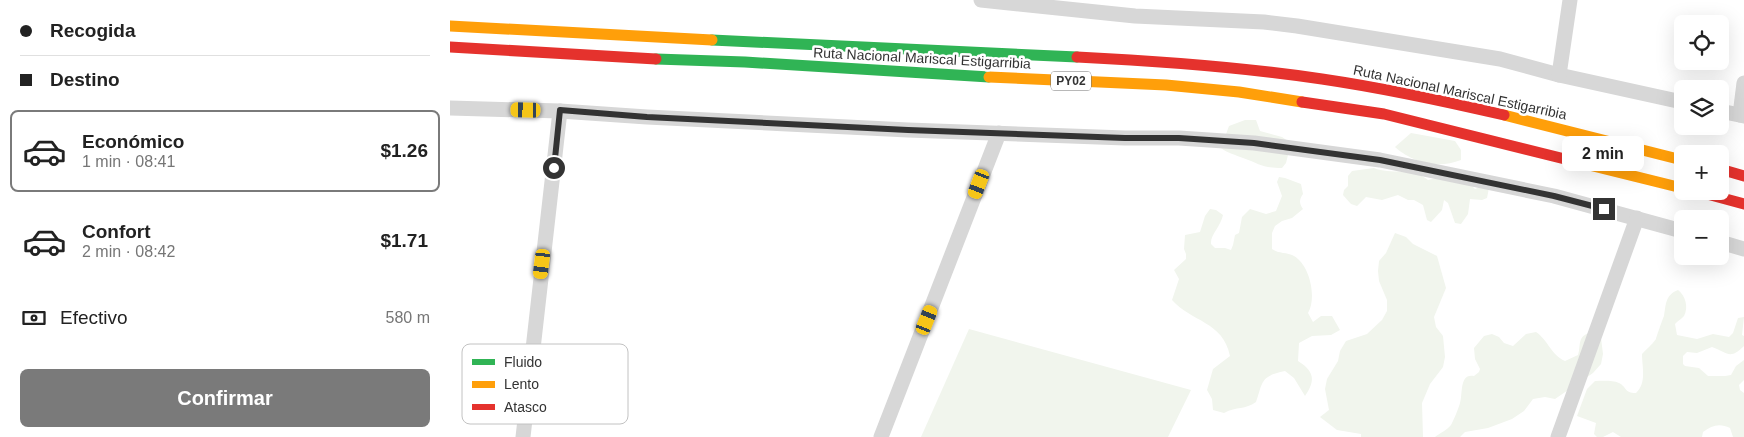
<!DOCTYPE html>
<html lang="es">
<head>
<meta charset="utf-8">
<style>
  :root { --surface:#fff; --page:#f2f2f2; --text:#222; --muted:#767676; --line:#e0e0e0; --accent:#7a7a7a }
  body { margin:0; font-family:Arial,sans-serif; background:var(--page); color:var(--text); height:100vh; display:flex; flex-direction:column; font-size:19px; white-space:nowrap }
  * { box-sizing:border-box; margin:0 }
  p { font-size:16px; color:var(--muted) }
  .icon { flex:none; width:28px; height:28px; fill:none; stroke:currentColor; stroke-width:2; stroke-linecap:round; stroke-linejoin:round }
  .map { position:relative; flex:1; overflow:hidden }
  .panel { display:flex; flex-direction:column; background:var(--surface); width:450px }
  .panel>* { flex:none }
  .banner { display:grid; align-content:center; height:110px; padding:0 20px; background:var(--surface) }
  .tools { position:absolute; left:1224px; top:15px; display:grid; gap:10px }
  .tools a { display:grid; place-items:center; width:55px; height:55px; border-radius:8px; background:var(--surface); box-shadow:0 5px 20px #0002; font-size:25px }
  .end { position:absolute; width:22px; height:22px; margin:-11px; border:6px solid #333; background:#fff; box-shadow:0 0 0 2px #fff }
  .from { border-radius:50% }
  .bubble { position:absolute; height:35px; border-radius:8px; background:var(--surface); box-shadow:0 5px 20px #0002; font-size:16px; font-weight:700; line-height:35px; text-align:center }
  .car { position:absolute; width:15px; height:30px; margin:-15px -8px; border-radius:6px; box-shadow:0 0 4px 1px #0007; background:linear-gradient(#f5c518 24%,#345 0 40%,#f5c518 0 76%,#345 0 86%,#f5c518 0) }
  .banner b { display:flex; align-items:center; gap:18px; height:48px; font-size:19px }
  .banner b+b { border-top:1px solid var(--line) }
  .banner i { width:12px; height:12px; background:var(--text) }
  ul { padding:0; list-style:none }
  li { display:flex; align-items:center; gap:15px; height:82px; margin:0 10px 8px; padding:0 10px; border:2px solid transparent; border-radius:8px }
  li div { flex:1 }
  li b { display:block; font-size:19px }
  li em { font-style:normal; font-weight:700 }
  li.on { border-color:var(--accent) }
  li>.icon { width:45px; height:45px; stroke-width:1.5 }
  .pay { display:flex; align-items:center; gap:12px; height:55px; padding:0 20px; font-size:19px }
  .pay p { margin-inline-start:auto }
  .cta { display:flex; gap:10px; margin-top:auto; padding:10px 20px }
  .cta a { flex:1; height:58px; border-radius:8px; background:var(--accent); color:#fff; font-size:20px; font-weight:700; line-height:58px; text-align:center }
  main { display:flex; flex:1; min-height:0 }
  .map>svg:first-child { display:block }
</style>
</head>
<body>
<main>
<section class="panel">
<div class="banner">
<b><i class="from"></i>Recogida</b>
<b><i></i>Destino</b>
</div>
<ul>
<li class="on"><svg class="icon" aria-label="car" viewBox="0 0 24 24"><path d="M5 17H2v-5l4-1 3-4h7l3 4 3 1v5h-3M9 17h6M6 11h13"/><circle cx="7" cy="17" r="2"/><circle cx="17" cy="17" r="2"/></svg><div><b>Económico</b><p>1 min · 08:41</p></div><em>$1.26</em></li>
<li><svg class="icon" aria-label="car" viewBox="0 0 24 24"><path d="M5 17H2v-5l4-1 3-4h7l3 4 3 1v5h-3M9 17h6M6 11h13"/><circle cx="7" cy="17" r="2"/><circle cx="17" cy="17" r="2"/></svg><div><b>Confort</b><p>2 min · 08:42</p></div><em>$1.71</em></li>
</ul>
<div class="pay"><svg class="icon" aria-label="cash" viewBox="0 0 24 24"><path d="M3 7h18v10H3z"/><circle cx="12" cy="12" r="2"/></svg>Efectivo<p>580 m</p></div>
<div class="cta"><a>Confirmar</a></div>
</section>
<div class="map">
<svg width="1294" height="437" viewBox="0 0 1294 437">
  <rect width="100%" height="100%" fill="#fff"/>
  <g fill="#f1f5ed">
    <path d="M795 120H806L810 131 832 137 841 143 836 163 832 168C812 168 810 164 793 158 786 155 777 153 771 148L779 126Z"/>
    <path d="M961 133 1005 141 1011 150V160C988 169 963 163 945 147Z"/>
    <path d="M924 168C941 175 962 167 978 180L987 178 1021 185 1025 189 1030 187 1039 188 1037 198 1032 200 1020 199 1018 214 1011 224 1005 223 998 203 994 200 992 210 981 222 977 220 973 205 964 200H958L948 195 932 200 916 197 907 206 901 204 893 195 894 190 898 186V176L902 171Z"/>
    <path d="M829 177 835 178 851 184 853 194C849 200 849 203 853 209L842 218 832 221 825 226 822 233V249C829 254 837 252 844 256 860 265 867 298 858 313L863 322 871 316H882L890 330 881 335 862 336 849 343 848 361C864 371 866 380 855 396L844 378 835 371C810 376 813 382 806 402 795 410 787 406 774 413L763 410 762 399 757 390 763 369 780 356C773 321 741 322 722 300L729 279 724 270 736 259V254L734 249 735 235 750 232 755 216 760 209 766 210 773 215C771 226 760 235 761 244L765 248H775L781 250 783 245 785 235 789 233 792 217 800 209 816 214 826 211 832 196 827 182Z"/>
    <path d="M945 233 956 237 963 244 987 256 996 288 984 317 986 327 993 336 995 357 993 367 980 384 972 403 973 437H911V434L887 430 870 417 879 410 875 389 877 379 888 361 890 351 896 341 917 334 932 320 937 311V300L929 281 928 271 929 261 936 253Z"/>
    <path d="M1228 290C1235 295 1239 307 1234 316 1232 319 1227 321 1225 324L1227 335 1247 339 1263 334 1279 337 1283 333 1288 318 1294 317 1292 335 1294 336V346C1280 360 1278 353 1262 347L1247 353 1237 352 1233 356V364L1235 366 1249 368 1258 376H1275L1281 375 1286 366 1294 360V380L1289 385 1290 390 1294 393V437H1283L1280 428C1270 423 1262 425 1253 432L1252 437H1171L1163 432 1153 437H1147L1144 434 1146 423 1127 416 1137 389 1145 381C1153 381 1162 380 1169 383 1177 387 1174 393 1186 393 1197 383 1192 367 1192 354 1196 349 1202 345 1206 339 1206 338 1213 318 1214 316 1216 305 1215 295 1228 290Z"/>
    <path d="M519 329 741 390 718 437H471Z"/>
    <path d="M1086 332C1098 340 1101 355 1115 361L1128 355C1131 346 1127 337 1139 333L1151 338 1153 354 1151 364 1143 373 1105 399 1095 397 1083 399 1074 411 1062 419 1038 428 1015 432 1010 437H985C990 433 997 430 1001 425 1003 422 1009 407 1010 403 1013 394 1009 373 1024 376L1029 372 1030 369 1025 359 1024 348 1034 336 1042 334 1049 337 1054 343 1063 346 1076 334Z"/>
  </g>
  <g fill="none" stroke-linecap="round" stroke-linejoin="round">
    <g stroke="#d7d7d7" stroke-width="15">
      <path d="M531 0 685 16 814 22 847 26 1050 59 1109 75 1232 102"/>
      <path d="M1109 75 1120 0"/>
      <path d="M0 108 110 111 197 117 458 130 675 138H729L804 143 930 160 1104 196 1232 231"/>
      <path d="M1270 111 1294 116"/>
      <path d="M1290 115 1294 83"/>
      <path d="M1270 242 1294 249"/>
      <path d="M73 437 110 111"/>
      <path d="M431 437 549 133"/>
      <path d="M1108 437 1187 218"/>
    </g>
    <g stroke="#30b455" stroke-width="11">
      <path d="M262 40 627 57"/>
      <path d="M206 59 295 62 539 77"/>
    </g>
    <g stroke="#ff9f0a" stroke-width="11">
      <path d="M0 26 262 40"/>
      <path d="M539 77 716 85 789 92 852 102"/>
      <path d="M1054 115 1232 160"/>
      <path d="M1131 163 1232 188"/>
    </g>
    <g stroke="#e5322d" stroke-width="11">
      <path d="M0 47 206 59"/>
      <path d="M627 57C709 61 791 67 872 79 933 88 994 101 1054 115"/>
      <path d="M852 102 934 114 1131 163"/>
      <path d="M1270 169 1294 176"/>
      <path d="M1246 191 1294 204"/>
    </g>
  </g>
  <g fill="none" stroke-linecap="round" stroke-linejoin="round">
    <path stroke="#333" stroke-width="6" d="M104 168 110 110 197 117 458 130 675 138H729L804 143 930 160 1104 196 1154 209"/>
  </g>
  <g text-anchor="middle" stroke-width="5" stroke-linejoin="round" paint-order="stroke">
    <rect fill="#fff" stroke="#707070" stroke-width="1" x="601" y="71.5" width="40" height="19" rx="4"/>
    <g font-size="12" font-weight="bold" fill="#333">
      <text x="621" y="85">PY02</text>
    </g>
    <g font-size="14" fill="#333" stroke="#fff">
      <text transform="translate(472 58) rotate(3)" y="5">Ruta Nacional Mariscal Estigarribia</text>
      <text transform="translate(1010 92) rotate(12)" y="5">Ruta Nacional Mariscal Estigarribia</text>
    </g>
  </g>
  <rect x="12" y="344" width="166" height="80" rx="8" fill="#fff" stroke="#c2c2c2" stroke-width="1"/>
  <rect x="22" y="359" width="23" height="6" fill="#30b455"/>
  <rect x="22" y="381" width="23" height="7" fill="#ff9f0a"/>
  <rect x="22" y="404" width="23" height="6" fill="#e5322d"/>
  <g font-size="14" fill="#333">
    <text x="54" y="367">Fluido</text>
    <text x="54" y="389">Lento</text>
    <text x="54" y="412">Atasco</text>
  </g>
</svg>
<div class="tools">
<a><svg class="icon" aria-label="locate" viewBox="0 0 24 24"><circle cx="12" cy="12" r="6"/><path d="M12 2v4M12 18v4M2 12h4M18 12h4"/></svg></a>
<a><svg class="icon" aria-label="layers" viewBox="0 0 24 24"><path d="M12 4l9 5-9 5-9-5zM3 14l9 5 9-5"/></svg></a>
<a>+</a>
<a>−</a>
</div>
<i class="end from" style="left:104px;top:168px"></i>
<i class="end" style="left:1154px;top:209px"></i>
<div class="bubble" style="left:1112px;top:136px;width:82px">2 min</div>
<i class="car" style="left:76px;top:110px;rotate:271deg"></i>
<i class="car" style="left:529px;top:184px;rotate:201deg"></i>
<i class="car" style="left:92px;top:264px;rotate:187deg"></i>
<i class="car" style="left:477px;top:320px;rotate:22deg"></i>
</div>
</main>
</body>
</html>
